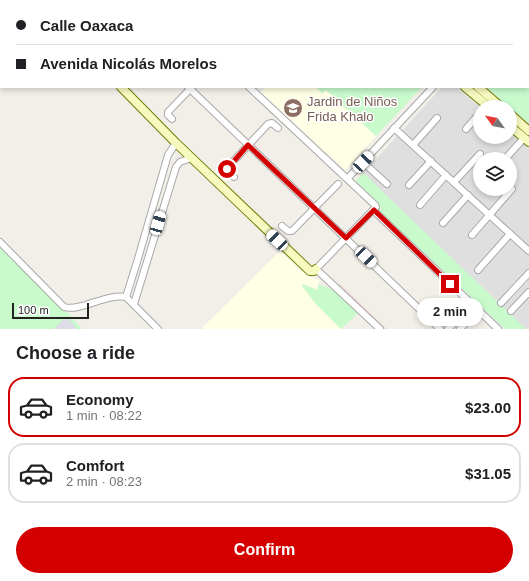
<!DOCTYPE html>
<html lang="en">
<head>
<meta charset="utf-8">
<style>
  :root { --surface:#fff; --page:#f2f2f2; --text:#202124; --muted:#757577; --line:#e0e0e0; --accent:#d40000 }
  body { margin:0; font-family:Helvetica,sans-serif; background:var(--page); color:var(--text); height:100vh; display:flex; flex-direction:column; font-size:15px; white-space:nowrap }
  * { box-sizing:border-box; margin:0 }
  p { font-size:13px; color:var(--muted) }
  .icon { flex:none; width:22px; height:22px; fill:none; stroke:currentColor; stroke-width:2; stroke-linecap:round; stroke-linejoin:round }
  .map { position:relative; height:329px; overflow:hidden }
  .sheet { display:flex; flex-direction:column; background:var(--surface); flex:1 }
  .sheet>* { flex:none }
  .guide { position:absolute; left:0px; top:0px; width:529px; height:88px; box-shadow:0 2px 6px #0003; display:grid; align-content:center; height:88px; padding:0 16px; background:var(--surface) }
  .needle { width:26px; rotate:303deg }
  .fabs { position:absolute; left:473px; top:100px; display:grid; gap:8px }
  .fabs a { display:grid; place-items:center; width:44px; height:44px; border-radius:50%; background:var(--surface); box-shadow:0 2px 6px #0003; font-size:20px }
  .scale { position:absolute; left:12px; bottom:10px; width:77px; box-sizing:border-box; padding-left:4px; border:2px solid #222; border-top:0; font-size:11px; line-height:14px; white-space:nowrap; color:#222; -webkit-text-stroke:3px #fff; paint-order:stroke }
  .end { position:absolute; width:18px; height:18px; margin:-9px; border:5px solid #d40000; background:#fff; box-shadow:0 0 0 2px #fff }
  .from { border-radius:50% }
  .bubble { position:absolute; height:28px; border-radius:14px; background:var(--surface); box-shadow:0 2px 6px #0003; font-size:13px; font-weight:600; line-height:28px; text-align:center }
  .car { position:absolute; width:12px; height:24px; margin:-12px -6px; border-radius:5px; box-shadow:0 0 3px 1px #0007; background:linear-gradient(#fff 24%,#345 0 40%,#fff 0 76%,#345 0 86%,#fff 0) }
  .guide b { display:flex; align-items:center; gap:14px; height:38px; font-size:15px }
  .guide b+b { border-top:1px solid var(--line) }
  .guide i { width:10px; height:10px; background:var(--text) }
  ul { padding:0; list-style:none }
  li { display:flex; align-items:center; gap:12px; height:60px; margin:0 8px 6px; padding:0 8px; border:2px solid var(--line); border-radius:16px }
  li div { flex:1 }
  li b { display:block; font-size:15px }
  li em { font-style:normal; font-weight:600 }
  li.selected { border-color:var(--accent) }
  li>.icon { width:36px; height:36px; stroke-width:1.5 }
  h2 { padding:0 16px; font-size:18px; line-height:48px }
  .cta { display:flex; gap:8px; margin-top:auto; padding:8px 16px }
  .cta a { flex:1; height:46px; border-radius:24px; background:var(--accent); color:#fff; font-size:16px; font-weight:600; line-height:46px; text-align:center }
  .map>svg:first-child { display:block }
</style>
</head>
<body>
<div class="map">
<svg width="529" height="329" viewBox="0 0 529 329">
  <rect width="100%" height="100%" fill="#f2efe9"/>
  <path fill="#e0dfdf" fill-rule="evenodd" d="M442 87H457L481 107 480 137H510V132L529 148V329H505L380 212 379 204 356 181ZM480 159H510V189H480Z"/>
  <path fill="#f2dad9" d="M340 284 387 329H375L334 290Z"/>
  <g fill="#ffffe5">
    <path d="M266 87H316L322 93 326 89 376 136 345 170 261 92Z"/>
    <path d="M280 251 307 276 319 280 317 290 303 284 302 286 316 304 341 329H204L202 328Z"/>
  </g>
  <g fill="#c8facc">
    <path d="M528 69 529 70V124L486 87H528Z"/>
    <path d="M316 87H422L376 136 326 90 322 93Z"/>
    <path d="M363 173 526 329H505L380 212 379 204 356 181Z"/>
    <path d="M0 246 64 311 68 313 82 329H0Z"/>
    <path d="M303 284 317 290 318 285C335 286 347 302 358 313L341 329 316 304 302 286Z"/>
  </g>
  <path fill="#dddde8" d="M67 316 77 329H53Z"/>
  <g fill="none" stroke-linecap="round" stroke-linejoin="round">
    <g stroke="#a9a9a9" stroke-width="8">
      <g id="street">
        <path d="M97 0 98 1"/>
        <path d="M156 0 157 1"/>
        <path d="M259 0 260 1"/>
        <path d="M478 0 479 1"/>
        <path d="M57 1V0"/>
        <path d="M341 1 342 0"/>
        <path d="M393 1 394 0"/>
        <path d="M528 42 529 43"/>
        <path d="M188 87 440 329"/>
        <path d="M249 87 375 205 376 207 373 210 316 269 380 329"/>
        <path d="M172 119 168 115V112L192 87"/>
        <path d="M394 128 529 251"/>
        <path d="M466 129 480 113"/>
        <path d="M413 145 437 118"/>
        <path d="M505 159 524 138"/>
        <path d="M363 162 387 184"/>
        <path d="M234 177 228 171V167L268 124 272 123 278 128"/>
        <path d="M348 178 433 87"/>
        <path d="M454 182 480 154"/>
        <path d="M409 185 431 161"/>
        <path d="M420 205 446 175"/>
        <path d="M373 210 498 329"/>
        <path d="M443 223 468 195"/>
        <path d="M282 226 288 231H292L338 184"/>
        <path d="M472 235 512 189"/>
        <path d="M0 242 64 307C80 312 107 293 126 297L158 329"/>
        <path d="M478 270 510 234"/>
        <path d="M126 297 137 262 168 155 176 143"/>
        <path d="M501 303 529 273"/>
        <path d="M134 304 176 167 180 162 191 158"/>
        <path d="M511 311 529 292"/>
        <path d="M448 329 472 305"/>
        <path d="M460 329 478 310"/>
      </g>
    </g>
    <g stroke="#707d05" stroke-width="10">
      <g id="secondary">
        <path d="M32 0 33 1"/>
        <path d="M365 0 366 1"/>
        <path d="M378 0 379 1"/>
        <path d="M121 87 176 143 310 271H314L316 269"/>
        <path d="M465 87 489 107"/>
        <path d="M478 87 501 107"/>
        <path d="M510 114 529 131"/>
        <path d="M510 126 529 142"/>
      </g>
    </g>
    <use href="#street" stroke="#fff" stroke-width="6"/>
    <use href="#secondary" stroke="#f7fabf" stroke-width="8"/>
  </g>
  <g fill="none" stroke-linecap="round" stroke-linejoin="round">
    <path stroke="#d40000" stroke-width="5" d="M227 169 248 145 346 238 374 210 450 284"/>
  </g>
  <defs>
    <g id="school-disc" transform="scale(1)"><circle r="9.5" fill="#8d6e63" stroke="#fff"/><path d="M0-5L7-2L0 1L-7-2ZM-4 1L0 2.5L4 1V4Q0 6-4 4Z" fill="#fff"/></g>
  </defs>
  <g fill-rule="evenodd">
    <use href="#school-disc" x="293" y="108"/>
  </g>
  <g text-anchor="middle" stroke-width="3" stroke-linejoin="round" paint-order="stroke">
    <g font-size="13" fill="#785e54" stroke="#fff" text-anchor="start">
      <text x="307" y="106">Jardin de Niños<tspan x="307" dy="15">Frida Khalo</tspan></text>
    </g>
  </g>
</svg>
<div class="fabs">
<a><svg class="needle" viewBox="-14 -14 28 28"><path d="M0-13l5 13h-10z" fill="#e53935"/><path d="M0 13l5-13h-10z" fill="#757577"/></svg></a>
<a><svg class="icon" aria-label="layers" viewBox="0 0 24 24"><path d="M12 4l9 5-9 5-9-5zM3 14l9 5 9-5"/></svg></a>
</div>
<div class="scale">100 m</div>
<i class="end from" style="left:227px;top:169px"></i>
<i class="end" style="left:450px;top:284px"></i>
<div class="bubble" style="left:417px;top:298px;width:66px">2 min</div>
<i class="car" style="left:363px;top:162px;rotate:43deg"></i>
<i class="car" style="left:158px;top:223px;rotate:16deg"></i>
<i class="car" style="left:277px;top:240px;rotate:314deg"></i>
<i class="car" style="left:366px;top:257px;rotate:134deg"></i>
<div class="guide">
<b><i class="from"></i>Calle Oaxaca</b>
<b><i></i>Avenida Nicolás Morelos</b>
</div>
</div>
<section class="sheet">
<h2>Choose a ride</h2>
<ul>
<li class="selected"><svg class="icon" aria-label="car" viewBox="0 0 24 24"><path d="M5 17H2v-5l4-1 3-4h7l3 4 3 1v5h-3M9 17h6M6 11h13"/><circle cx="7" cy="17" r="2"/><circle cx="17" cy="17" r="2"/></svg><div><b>Economy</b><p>1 min · 08:22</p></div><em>$23.00</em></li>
<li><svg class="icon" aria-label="car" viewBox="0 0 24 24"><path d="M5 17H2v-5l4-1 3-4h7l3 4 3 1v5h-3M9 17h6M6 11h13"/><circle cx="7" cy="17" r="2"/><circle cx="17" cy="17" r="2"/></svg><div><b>Comfort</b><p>2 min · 08:23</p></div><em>$31.05</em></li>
</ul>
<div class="cta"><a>Confirm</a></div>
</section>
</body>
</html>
